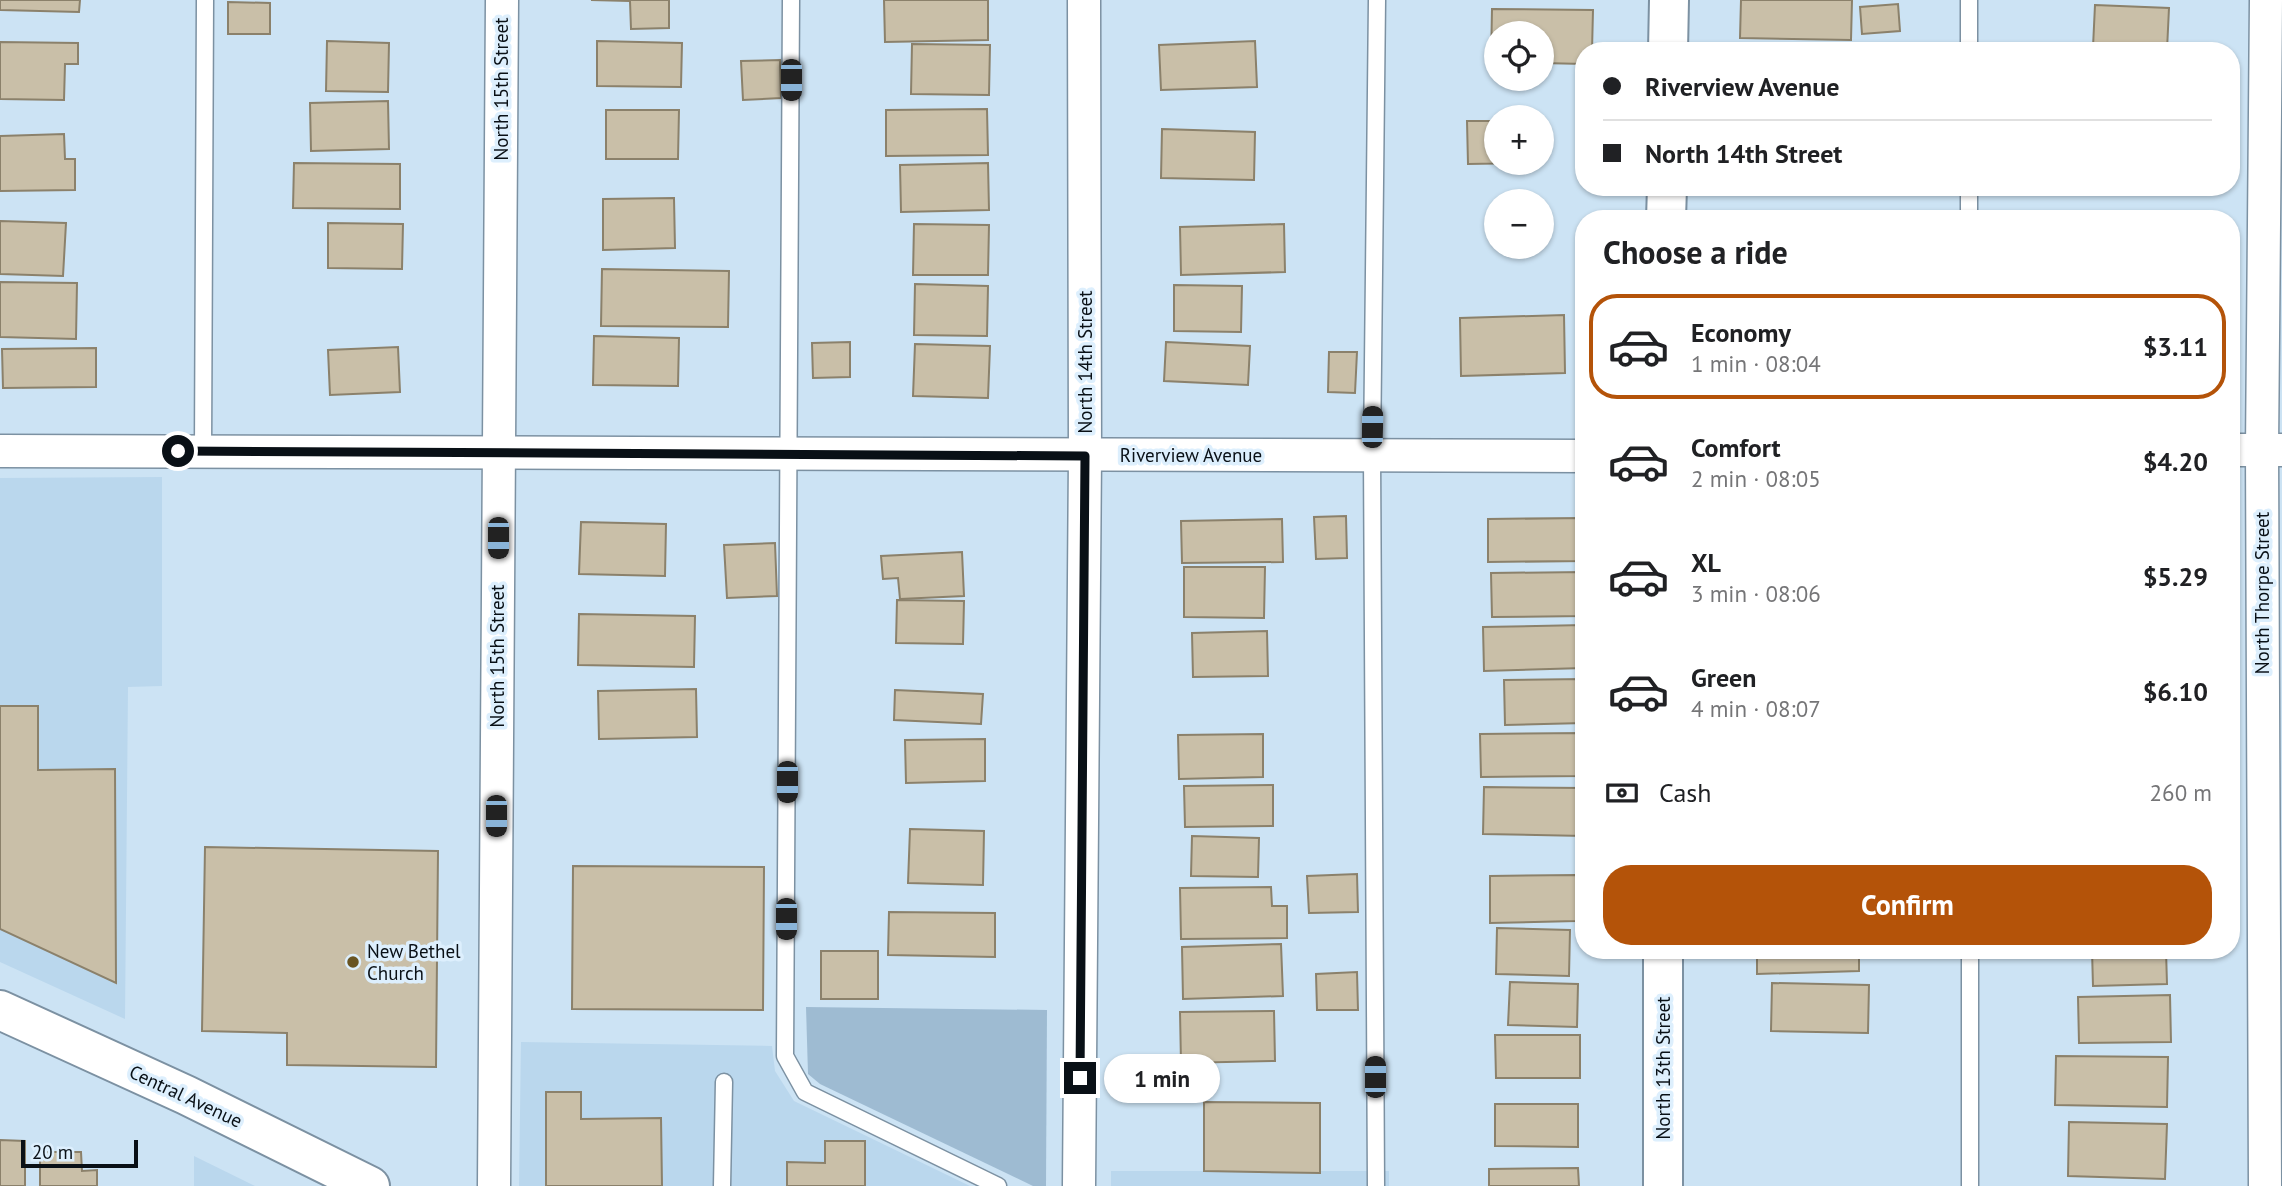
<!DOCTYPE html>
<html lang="en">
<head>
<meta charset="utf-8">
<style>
  :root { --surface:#fff; --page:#f2f2f2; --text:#202124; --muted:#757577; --line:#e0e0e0; --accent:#b45309 }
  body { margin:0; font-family:"PT Sans",sans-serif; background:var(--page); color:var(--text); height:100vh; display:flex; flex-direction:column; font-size:26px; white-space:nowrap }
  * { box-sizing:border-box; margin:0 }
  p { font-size:23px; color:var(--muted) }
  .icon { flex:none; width:38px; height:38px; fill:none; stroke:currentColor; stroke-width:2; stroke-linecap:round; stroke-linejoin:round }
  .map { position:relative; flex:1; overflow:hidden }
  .panel { position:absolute; left:1575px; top:210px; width:665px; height:749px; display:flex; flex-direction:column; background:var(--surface); border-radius:28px; box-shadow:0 2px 5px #0004 }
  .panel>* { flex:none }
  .top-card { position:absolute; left:1575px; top:42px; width:665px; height:154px; border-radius:28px; box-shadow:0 2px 5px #0004; display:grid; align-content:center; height:154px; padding:0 28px; background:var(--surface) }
  .tools { position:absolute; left:1484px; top:21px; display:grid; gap:14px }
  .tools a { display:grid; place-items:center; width:70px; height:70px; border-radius:50%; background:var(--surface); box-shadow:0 2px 5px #0004; font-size:35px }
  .scale { position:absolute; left:21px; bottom:18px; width:117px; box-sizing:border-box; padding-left:7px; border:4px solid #091016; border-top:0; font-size:19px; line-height:24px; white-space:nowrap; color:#091016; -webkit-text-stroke:5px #ddeffd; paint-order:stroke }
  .end { position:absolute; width:32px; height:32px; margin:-16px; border:9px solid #091016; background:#fff; box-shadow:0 0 0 4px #fff }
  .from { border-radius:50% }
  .bubble { position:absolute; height:49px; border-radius:24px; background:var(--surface); box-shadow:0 2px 5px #0004; font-size:23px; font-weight:700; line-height:49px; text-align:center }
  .car { position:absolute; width:21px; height:42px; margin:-21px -10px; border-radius:9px; box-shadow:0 0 5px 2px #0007; background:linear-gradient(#222 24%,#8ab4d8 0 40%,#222 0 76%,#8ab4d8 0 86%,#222 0) }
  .top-card b { display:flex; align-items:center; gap:24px; height:66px; font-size:26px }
  .top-card b+b { border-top:2px solid var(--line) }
  .top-card i { width:18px; height:18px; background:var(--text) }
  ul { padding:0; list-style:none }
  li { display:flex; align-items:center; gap:21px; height:105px; margin:0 14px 10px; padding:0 14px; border:4px solid transparent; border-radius:28px }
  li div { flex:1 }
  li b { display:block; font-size:26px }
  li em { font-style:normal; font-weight:700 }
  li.on { border-color:var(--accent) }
  li>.icon { width:63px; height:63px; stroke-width:1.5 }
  h2 { padding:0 28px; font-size:32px; line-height:84px }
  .pay { display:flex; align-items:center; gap:18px; height:77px; padding:0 28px; font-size:26px }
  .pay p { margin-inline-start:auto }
  .primary-button { display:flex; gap:14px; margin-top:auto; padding:14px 28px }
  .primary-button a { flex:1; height:80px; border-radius:28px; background:var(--accent); color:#fff; font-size:28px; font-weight:700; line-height:80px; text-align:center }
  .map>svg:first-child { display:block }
</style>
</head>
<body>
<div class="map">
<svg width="2282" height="1186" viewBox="0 0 2282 1186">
  <rect width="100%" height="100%" fill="#cce3f4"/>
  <g fill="#bad7ed">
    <path d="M162 477V686L128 687 125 1019 0 962V478Z"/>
    <path d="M521 1042 772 1046 775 1071 794 1101 970 1186H519Z"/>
    <path d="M194 1156 255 1186H194Z"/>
    <rect x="1111" y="1171" width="278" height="15"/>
  </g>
  <path fill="#9ebbd2" d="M806 1007 1047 1010 1046 1186H1033L820 1084 808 1074Z"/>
  <g fill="#c9bfa8" stroke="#8b816b" stroke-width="2">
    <path d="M0 0H80L79 12 0 10Z"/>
    <path d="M591 0H669V28L631 29 630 1Z"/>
    <path d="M884 0H988V40L885 42Z"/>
    <path d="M1741 0H1852L1851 40 1740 38Z"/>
    <path d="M228 2 270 3V34H228Z"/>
    <path d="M1898 4 1900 31 1862 34 1860 7Z"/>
    <path d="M2095 5 2169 8 2167 50 2093 47Z"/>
    <path d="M1492 9 1593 10 1592 51H1584V64L1542 63V33H1496V62H1491Z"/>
    <path d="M327 41 389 43 388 92 326 91Z"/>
    <path d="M597 41 682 43 681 87 597 86Z"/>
    <path d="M1255 41 1257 87 1161 90 1159 45Z"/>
    <path d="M0 42 78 43V64H65L64 100 0 99Z"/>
    <path d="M912 44 990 45 989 95 911 94Z"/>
    <path d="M780 60 781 98 743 100 741 61Z"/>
    <path d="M388 101 389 149 311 151 310 103Z"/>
    <path d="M987 109 988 155 886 156V110Z"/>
    <path d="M606 110H679L678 159H606Z"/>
    <path d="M1467 121H1496V163H1529L1468 164Z"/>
    <path d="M1162 129 1255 132 1254 180 1161 178Z"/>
    <path d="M64 134 65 159H75V190L0 191V136Z"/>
    <path d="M294 163 400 164V209L293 208Z"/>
    <path d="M988 163 989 210 901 212 900 165Z"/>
    <path d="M674 198 675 248 603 250V199Z"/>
    <path d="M0 221 66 223 63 276 0 274Z"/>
    <path d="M328 223 403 224 402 269 328 268Z"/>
    <path d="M914 224 989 225 988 275H913Z"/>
    <path d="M1284 224 1285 272 1181 275 1180 227Z"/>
    <path d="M602 269 729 271 728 327 601 326Z"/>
    <path d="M0 282 77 283 76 339 0 337Z"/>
    <path d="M915 284 988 286 987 336 914 335Z"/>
    <path d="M1174 285 1242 286 1241 332 1174 331Z"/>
    <path d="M1564 315 1565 373 1461 376 1460 318Z"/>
    <path d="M594 336 679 338 678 386 593 385Z"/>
    <path d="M850 342V377L813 378 812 343Z"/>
    <path d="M1166 342 1250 346 1248 385 1164 381Z"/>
    <path d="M915 344 990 346 988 398 913 396Z"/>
    <path d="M398 347 400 392 330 395 328 350Z"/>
    <path d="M96 348V387L3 388 2 349Z"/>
    <path d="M1329 352H1357L1355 393 1328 392Z"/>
    <path d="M1346 516 1347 558 1316 559 1314 517Z"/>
    <path d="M1584 518V561L1488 562V519Z"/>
    <path d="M1282 519 1283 562 1182 563 1181 521Z"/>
    <path d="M581 522 666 524 665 576 579 574Z"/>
    <path d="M775 543 777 596 727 598 724 545Z"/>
    <path d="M962 552 964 596 900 599 898 578 883 579 881 556Z"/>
    <path d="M1184 567H1265L1264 618 1184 617Z"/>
    <path d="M1584 572V616L1492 617 1491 573Z"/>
    <path d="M897 600 964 601 963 644 896 643Z"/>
    <path d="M579 614 695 616 694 667 578 665Z"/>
    <path d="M1584 625V668L1484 671 1483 627Z"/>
    <path d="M1267 631 1268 676 1193 677 1192 633Z"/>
    <path d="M1584 679V723L1505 725 1504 680Z"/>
    <path d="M696 689 697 737 599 739 598 691Z"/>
    <path d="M895 690 983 694 981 724 894 720Z"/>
    <path d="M0 706H38V770L115 769 116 983 0 929Z"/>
    <path d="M1584 733V776L1481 777 1480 734Z"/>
    <path d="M1263 734V777L1179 779 1178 735Z"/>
    <path d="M985 739V781L906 783 905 740Z"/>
    <path d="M1273 785V826L1185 827 1184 786Z"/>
    <path d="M1484 787 1584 788V836L1483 834Z"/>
    <path d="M910 829 984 831 983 885 908 883Z"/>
    <path d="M1192 836 1259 838 1258 877 1191 876Z"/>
    <path d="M205 847 438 851 436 1067 287 1065V1033L202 1031Z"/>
    <path d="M573 866 764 867 763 1010 572 1009Z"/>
    <path d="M1357 874 1358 912 1309 913 1307 876Z"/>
    <path d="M1576 875V921L1490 923V876Z"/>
    <path d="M1271 887 1272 906H1287V938L1181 939 1180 888Z"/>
    <path d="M889 912 995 913V957L888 955Z"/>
    <path d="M1497 928 1570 930 1569 976 1496 974Z"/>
    <path d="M1281 944 1283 996 1183 999 1182 947Z"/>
    <path d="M1757 950H1859V971L1757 974Z"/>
    <path d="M2092 950H2166L2167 984 2093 986Z"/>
    <rect x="821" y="951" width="57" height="48"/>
    <path d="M1357 972 1358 1010H1317L1316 974Z"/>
    <path d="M1510 982 1578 984 1577 1027 1508 1025Z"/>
    <path d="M1772 983 1869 985 1868 1033 1771 1031Z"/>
    <path d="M2170 995 2171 1042 2079 1043 2078 997Z"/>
    <path d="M1274 1011 1275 1061 1181 1063 1180 1012Z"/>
    <path d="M1495 1035H1580V1078H1496Z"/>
    <path d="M2056 1056 2168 1057 2167 1107 2055 1105Z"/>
    <path d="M546 1092H581V1119L661 1118 662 1186H546Z"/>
    <path d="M1204 1102 1320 1103V1173L1204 1171Z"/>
    <path d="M1495 1104H1578V1147L1495 1146Z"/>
    <path d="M2069 1122 2167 1124 2165 1179 2068 1176Z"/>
    <path d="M0 1140 25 1141V1186H0Z"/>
    <path d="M825 1141H865V1186H787V1162L825 1163Z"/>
    <path d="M40 1152H81L82 1171 97 1170V1186H40Z"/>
    <path d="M1578 1168 1579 1186H1489V1169Z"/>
  </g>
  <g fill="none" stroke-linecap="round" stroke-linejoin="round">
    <g stroke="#7c91a2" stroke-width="19">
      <g id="service">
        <path d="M791 0 785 1056 805 1092 998 1186"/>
        <path d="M1969 0V51"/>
        <path d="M1969 187V219"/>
        <path d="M203 451 205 0"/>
        <path d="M722 1186 724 1082"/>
        <path d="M1376 1186 1372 454 1377 0"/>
        <path d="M1970 1186V950"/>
      </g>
    </g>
    <g stroke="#7c91a2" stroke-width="35">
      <g id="minor">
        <path d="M2231 450H2281"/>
        <path d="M0 451 1584 456"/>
        <path d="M494 1186 502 0"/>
        <path d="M1079 1186 1085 456 1084 0"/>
        <path d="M2265 1186 2262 450 2266 0"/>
      </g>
    </g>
    <g stroke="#7c91a2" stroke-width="42">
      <g id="tertiary">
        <path d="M1668 51 1669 0"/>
        <path d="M1666 219 1667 187"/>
        <path d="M1663 1186V950"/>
      </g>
    </g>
    <g stroke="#7c91a2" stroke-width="42">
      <path id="secondary" d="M0 1010 186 1095 370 1186"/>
    </g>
    <use href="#service" stroke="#fff" stroke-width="16"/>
    <use href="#minor" stroke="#fff" stroke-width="32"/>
    <use href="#tertiary" stroke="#fff" stroke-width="38"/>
    <use href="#secondary" stroke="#fff" stroke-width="38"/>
  </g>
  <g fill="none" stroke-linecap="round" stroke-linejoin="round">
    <path stroke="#091016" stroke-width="9" d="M178 451 1085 456 1080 1078"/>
  </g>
  <circle fill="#685422" stroke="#ddeffd" stroke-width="2.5" cx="353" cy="962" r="7"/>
  <g text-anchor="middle" stroke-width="7" stroke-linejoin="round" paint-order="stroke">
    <g font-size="19" fill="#091016" stroke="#ddeffd">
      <text transform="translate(501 89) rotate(-90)" y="7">North 15th Street</text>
      <text transform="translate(1085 362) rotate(-90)" y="7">North 14th Street</text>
      <text x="1191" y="462">Riverview Avenue</text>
      <text transform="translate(2262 593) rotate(-90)" y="7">North Thorpe Street</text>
      <text transform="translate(497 656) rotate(-90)" y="7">North 15th Street</text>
      <text transform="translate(1663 1068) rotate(-90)" y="7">North 13th Street</text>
      <text transform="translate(186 1096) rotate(25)" y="7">Central Avenue</text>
    </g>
    <g font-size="19" fill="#091016" stroke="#ddeffd" text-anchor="start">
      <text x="367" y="958">New Bethel<tspan x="367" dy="22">Church</tspan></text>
    </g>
  </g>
</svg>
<div class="tools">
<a><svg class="icon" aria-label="locate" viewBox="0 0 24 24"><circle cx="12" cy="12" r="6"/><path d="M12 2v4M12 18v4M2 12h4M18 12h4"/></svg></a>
<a>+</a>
<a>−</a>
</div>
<div class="scale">20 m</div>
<i class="end from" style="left:178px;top:451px"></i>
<i class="end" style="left:1080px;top:1078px"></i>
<div class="bubble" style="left:1104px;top:1054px;width:116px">1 min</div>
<i class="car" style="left:791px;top:80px;rotate:180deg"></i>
<i class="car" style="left:1372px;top:427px;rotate:1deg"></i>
<i class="car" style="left:498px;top:538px;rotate:180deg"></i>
<i class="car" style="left:787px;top:782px;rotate:180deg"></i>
<i class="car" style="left:496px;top:816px;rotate:180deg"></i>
<i class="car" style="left:786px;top:919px;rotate:180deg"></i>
<i class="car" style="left:1375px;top:1077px;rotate:0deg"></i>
<div class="top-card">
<b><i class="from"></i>Riverview Avenue</b>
<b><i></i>North 14th Street</b>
</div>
<section class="panel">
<h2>Choose a ride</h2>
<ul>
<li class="on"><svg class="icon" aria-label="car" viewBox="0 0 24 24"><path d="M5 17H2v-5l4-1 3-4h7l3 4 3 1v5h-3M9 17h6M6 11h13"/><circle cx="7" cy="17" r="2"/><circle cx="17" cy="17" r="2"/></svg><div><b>Economy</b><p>1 min · 08:04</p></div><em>$3.11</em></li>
<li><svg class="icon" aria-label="car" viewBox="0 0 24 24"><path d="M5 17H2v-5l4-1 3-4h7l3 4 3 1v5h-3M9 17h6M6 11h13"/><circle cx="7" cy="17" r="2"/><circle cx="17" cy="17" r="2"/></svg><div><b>Comfort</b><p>2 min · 08:05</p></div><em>$4.20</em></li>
<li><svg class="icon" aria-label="car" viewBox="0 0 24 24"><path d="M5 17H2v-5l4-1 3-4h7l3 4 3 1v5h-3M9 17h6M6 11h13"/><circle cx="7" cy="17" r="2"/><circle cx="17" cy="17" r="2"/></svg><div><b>XL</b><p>3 min · 08:06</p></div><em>$5.29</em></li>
<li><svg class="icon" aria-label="car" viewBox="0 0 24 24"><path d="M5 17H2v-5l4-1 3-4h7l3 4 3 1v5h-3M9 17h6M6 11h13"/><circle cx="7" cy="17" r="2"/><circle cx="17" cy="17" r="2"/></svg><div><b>Green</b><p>4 min · 08:07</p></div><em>$6.10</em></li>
</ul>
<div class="pay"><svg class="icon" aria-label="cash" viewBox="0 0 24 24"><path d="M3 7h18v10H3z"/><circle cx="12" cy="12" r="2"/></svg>Cash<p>260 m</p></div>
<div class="primary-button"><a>Confirm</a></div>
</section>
</div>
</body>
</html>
